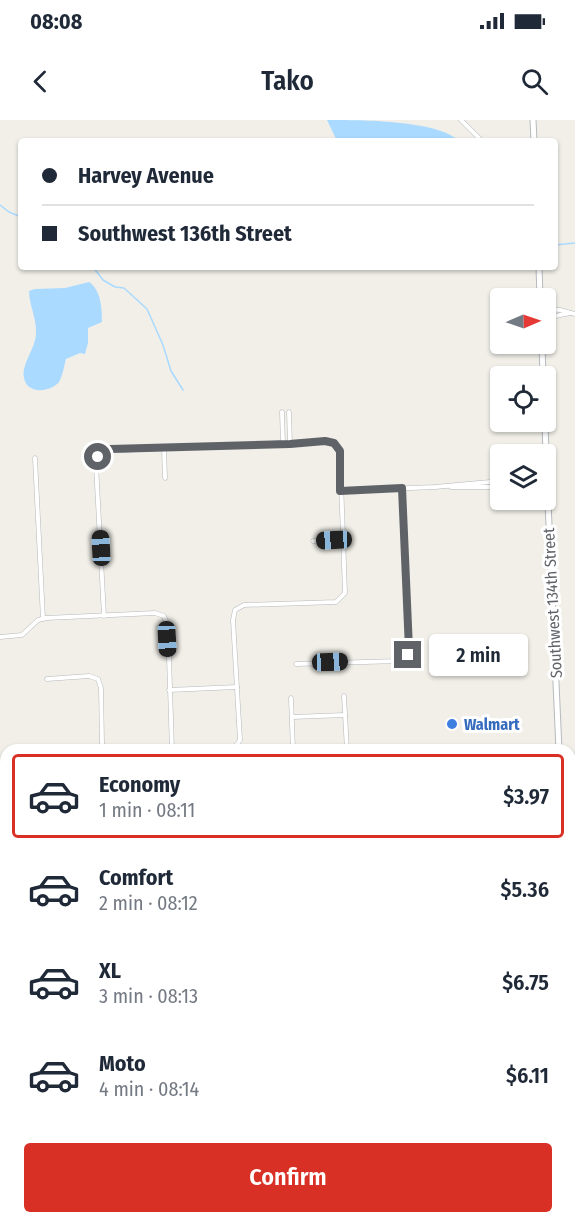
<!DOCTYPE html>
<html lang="en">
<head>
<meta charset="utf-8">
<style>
  :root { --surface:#fff; --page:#f6f6f7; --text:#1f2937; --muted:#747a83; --line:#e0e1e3; --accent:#d93025 }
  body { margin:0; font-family:"Fira Sans Condensed",sans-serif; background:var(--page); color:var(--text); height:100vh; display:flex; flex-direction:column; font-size:22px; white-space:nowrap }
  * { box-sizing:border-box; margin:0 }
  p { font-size:20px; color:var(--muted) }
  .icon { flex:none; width:33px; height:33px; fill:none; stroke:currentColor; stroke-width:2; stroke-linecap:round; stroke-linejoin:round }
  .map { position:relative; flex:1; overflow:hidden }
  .details { position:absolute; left:0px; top:624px; width:576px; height:480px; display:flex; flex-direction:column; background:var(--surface); border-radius:18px 18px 0 0; box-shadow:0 2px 4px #0004 }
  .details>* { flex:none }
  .guide { position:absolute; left:18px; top:18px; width:540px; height:132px; border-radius:6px; box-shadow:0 2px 4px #0004; display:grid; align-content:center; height:132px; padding:0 24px; background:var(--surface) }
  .needle { width:39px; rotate:88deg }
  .tools { position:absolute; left:490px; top:168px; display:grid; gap:12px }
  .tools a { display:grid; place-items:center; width:66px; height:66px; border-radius:6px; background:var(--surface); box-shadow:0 2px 4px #0004; font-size:30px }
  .end { position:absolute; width:27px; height:27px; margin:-14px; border:8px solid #5f6368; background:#fff; box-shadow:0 0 0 3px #fff }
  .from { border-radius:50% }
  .bubble { position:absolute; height:42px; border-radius:6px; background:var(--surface); box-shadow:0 2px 4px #0004; font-size:20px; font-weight:600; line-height:42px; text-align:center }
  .car { position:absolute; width:18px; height:36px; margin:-18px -9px; border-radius:8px; box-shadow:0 0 4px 2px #0007; background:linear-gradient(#222 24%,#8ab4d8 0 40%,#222 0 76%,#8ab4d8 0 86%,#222 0) }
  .guide b { display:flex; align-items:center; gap:21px; height:57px; font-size:22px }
  .guide b+b { border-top:2px solid var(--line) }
  .guide i { width:15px; height:15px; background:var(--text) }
  ul { padding:10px 0 0; list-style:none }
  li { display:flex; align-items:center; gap:18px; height:84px; margin:0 12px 9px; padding:0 12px; border:3px solid transparent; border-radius:6px }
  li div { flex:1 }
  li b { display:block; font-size:22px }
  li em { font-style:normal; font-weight:600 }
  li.active { border-color:var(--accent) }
  li>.icon { width:54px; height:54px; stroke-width:1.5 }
  .button { display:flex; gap:12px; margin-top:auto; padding:12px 24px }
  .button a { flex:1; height:69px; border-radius:6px; background:var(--accent); color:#fff; font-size:24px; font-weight:600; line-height:69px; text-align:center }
  .status { display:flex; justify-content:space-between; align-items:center; height:42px; padding:0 30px; background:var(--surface); direction:ltr }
  .status svg { height:16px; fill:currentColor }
  header { display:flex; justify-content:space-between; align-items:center; height:78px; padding:0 24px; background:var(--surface); font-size:27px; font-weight:600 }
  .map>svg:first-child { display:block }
</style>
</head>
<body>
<div class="status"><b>08:08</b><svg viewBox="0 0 49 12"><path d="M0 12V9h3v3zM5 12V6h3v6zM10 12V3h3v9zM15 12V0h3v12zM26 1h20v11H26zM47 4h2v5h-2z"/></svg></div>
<header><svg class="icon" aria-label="back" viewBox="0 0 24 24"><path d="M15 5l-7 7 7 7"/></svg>Tako<svg class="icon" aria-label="search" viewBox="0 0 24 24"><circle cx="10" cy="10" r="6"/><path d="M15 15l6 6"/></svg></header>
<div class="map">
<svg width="575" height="1104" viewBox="0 0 575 1104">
  <rect width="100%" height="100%" fill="#f1efe8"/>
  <g fill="#aadaff">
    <path d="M327 0C361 0 437 0 459 21H337Z"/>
    <path d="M89 162C101 170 102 188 102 202L88 208V223L85 234 80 233 66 239C64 246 63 255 59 262 51 272 27 275 24 258 21 244 36 228 36 213 37 199 29 185 29 171L35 169 65 168Z"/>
  </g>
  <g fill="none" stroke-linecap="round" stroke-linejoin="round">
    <g stroke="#aadaff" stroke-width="1.5">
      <path d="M0 85 9 92 21 97"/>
      <path d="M555 125 575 123"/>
      <path d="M93 147 103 160 115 167 124 168 147 189 163 225 171 251 183 270"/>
      <path d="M0 959H6"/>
    </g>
    <g stroke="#b5b8bc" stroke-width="5">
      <g id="street">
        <path d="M461 0 482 21"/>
        <path d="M546 189 560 190 575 194"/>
        <path d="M546 198 570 193"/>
        <path d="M282 292 283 324"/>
        <path d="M289 292 290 324"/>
        <path d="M164 329 165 358"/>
        <path d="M35 338 43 499"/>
        <path d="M451 367H501"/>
        <path d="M340 371 435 367 501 361"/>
        <path d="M313 421 342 420"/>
        <path d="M104 496 96 345 98 337 103 331 325 321C333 321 339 324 340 333L345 473 336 482 244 485 235 490 233 500 240 620C233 634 217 629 203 630"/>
        <path d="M0 517 22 515 38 500 46 498 155 493 164 496 168 506 172 630"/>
        <path d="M296 544 399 541 406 537 409 529 402 368"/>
        <path d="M47 559 89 556 98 559 101 568 102 623 104 630"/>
        <path d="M169 570 237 567"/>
        <path d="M344 576 347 630"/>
        <path d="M291 578 293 630"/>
        <path d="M292 597 345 595"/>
        <path d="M0 921 6 924"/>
        <path d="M0 999 6 998"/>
        <path d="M0 1011 3 1104"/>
        <path d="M62 1098V1104"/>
        <path d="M121 1098 122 1104"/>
        <path d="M219 1098V1104"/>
      </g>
    </g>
    <g stroke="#b6babf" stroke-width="7">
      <g id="secondary">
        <path d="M533 0 534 21"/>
        <path d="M539 147 540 178"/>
        <path d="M542 224 543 256"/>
        <path d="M545 302 546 334"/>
        <path d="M546 337 559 630"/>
        <path d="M570 659 575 658"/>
        <path d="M0 678H6"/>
        <path d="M570 873H575"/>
        <path d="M570 983 573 1104"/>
      </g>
    </g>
    <use href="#street" stroke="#fff" stroke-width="4"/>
    <use href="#secondary" stroke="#fff" stroke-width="5"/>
  </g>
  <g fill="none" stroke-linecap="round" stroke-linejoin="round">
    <path stroke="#5f6368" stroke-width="8" d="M98 337 103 331 110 329 290 324 325 321 334 323 340 331V371L402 368 409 529 408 535"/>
  </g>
  <circle fill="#3f7fe0" stroke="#fff" stroke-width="2" cx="452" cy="604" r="6"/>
  <g text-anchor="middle" stroke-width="6" stroke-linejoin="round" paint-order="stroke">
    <g font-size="16" fill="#5f6368" stroke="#fff">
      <text transform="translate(552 483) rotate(-93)" y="6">Southwest 134th Street</text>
    </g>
    <g font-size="16" font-weight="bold" fill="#366cbe" stroke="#fff" text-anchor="start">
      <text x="464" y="610">Walmart</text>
    </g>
  </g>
</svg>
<div class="tools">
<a><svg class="needle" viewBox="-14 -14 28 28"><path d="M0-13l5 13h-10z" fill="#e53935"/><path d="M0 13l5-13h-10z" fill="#747a83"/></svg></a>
<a><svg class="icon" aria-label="locate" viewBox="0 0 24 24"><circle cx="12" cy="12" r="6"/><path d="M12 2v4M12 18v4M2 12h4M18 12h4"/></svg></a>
<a><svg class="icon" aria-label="layers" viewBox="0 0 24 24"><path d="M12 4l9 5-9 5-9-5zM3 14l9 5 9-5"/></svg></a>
</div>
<i class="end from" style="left:98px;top:337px"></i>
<i class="end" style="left:408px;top:535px"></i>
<div class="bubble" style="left:429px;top:514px;width:99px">2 min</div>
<i class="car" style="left:334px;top:420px;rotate:267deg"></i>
<i class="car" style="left:101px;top:428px;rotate:357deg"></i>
<i class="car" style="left:167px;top:519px;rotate:177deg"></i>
<i class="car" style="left:330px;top:542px;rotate:88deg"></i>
<div class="guide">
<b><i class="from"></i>Harvey Avenue</b>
<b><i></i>Southwest 136th Street</b>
</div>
<section class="details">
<ul>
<li class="active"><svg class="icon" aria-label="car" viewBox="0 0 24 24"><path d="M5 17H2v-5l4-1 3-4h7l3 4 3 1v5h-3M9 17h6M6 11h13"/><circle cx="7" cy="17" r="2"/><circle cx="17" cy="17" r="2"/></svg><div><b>Economy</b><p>1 min · 08:11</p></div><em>$3.97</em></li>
<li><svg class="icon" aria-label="car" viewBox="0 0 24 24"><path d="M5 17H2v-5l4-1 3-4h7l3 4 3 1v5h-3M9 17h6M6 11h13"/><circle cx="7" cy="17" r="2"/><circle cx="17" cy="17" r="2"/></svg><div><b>Comfort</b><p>2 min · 08:12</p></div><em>$5.36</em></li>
<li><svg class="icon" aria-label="car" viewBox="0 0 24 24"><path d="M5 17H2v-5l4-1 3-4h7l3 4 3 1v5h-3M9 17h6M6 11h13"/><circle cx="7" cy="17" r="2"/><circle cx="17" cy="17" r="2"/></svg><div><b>XL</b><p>3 min · 08:13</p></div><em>$6.75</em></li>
<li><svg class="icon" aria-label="car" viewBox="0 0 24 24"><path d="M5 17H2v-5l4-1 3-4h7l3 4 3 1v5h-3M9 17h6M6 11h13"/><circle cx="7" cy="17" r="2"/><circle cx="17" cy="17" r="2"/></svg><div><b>Moto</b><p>4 min · 08:14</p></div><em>$6.11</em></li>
</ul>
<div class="button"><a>Confirm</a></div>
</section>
</div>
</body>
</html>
